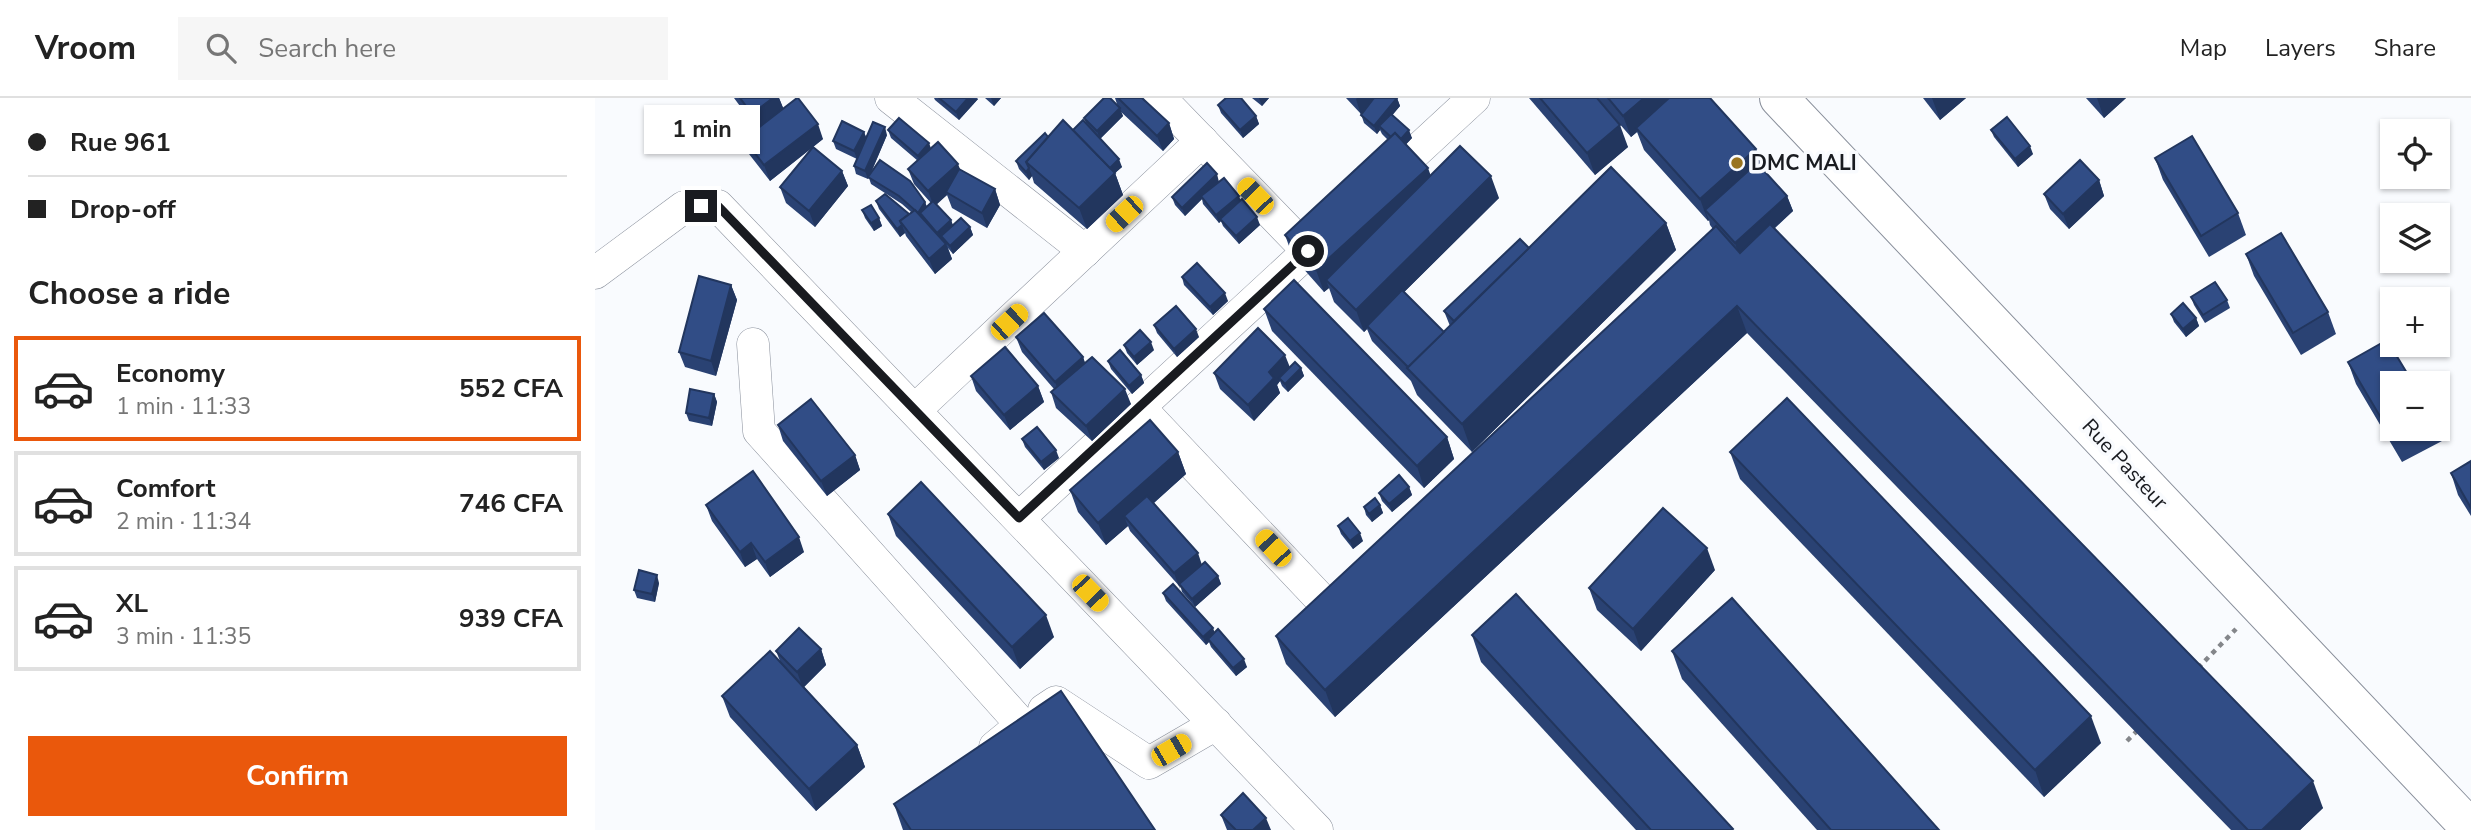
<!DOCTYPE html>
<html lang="en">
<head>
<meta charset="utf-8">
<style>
  :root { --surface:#fff; --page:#f6f6f6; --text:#222; --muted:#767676; --line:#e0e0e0; --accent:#ea580c }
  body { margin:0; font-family:"Nunito Sans",sans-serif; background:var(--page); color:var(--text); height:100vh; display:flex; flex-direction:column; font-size:26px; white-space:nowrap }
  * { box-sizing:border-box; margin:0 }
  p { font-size:23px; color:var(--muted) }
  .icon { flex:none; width:38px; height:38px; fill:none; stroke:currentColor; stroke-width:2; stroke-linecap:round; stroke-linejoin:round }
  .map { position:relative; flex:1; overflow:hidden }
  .panel { display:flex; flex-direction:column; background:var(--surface); width:595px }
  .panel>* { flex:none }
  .hud { display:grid; align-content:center; height:154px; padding:0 28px; background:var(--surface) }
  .fabs { position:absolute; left:1785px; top:21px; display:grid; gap:14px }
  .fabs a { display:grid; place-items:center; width:70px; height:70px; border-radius:0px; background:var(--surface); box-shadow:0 2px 5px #0004; font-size:35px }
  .end { position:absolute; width:32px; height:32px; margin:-16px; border:9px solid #191b20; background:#fff; box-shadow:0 0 0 4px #fff }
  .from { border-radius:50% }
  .bubble { position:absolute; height:49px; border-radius:0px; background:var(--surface); box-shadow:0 2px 5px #0004; font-size:23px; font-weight:700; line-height:49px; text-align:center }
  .car { position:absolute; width:21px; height:42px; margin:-21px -10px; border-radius:9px; box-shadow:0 0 5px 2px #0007; background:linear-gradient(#f5c518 24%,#345 0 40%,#f5c518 0 76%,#345 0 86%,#f5c518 0) }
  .hud b { display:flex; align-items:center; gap:24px; height:66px; font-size:26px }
  .hud b+b { border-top:2px solid var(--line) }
  .hud i { width:18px; height:18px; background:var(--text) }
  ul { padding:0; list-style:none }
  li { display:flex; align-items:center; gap:21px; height:105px; margin:0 14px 10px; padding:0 14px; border:4px solid var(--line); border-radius:0px }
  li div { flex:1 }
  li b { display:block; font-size:26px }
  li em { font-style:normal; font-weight:700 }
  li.current { border-color:var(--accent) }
  li>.icon { width:63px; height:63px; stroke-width:1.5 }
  h2 { padding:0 28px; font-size:32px; line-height:84px }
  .action { display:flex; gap:14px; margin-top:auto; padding:14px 28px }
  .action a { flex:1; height:80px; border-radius:0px; background:var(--accent); color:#fff; font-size:28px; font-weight:700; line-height:80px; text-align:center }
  header { display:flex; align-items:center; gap:42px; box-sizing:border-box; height:98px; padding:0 35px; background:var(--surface); border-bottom:2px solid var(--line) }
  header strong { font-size:33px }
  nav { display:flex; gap:38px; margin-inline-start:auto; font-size:24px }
  .search { width:490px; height:63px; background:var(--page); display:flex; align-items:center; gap:18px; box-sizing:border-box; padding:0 24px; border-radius:0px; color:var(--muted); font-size:26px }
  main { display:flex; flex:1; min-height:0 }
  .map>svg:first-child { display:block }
</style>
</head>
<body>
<header>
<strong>Vroom</strong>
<div class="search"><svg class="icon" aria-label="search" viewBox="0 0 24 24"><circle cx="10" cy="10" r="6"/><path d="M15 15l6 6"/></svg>Search here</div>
<nav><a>Map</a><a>Layers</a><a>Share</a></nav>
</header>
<main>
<section class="panel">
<div class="hud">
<b><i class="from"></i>Rue 961</b>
<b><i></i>Drop-off</b>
</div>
<h2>Choose a ride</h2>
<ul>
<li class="current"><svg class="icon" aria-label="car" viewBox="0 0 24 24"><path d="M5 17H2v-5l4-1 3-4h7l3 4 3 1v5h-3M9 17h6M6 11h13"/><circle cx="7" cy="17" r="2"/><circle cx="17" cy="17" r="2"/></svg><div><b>Economy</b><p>1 min · 11:33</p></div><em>552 CFA</em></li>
<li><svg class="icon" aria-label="car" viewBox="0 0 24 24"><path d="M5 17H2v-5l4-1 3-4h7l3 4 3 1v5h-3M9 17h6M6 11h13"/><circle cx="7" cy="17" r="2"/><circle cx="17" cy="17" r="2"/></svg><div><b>Comfort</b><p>2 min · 11:34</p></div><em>746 CFA</em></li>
<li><svg class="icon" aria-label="car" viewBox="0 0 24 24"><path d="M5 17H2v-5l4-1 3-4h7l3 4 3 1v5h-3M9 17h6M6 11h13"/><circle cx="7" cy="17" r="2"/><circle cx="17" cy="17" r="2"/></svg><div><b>XL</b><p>3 min · 11:35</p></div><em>939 CFA</em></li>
</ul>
<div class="action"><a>Confirm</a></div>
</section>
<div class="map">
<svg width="1876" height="732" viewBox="0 0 1876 732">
  <rect width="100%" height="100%" fill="#f9fbfe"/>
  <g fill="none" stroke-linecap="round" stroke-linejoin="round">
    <g stroke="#8a909c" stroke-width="33">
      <g id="minor">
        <path d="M296 0 490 153"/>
        <path d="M565 0 713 153"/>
        <path d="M787 85 879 0"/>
        <path d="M0 175 89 109 123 108 722 732"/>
        <path d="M158 246 164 333 427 627 400 649"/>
        <path d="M544 309 735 511"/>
        <path d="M320 312 607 43"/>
        <path d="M424 420 734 134"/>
        <path d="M449 612 461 604 554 665 621 626"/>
      </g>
    </g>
    <g stroke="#8a909c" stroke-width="40">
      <path id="major" d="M1184 0 1876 731"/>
    </g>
    <g stroke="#84868a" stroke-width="4.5" stroke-dasharray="5 5" stroke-linecap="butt">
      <path d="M1603 570 1641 531"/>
      <path d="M1532 643 1544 631"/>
    </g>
    <use href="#minor" stroke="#fff" stroke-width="32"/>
    <use href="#major" stroke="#fff" stroke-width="38"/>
  </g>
  <g fill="#2a4273">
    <path d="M139 0H184L188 10 228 41 218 49 247 73 253 88 220 129 191 105 185 89 218 49 175 83 154 56 149 41 162 31Z"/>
    <path d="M339 0H382L383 1 364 22 340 2Z"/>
    <path d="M390 0H406L399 8Z"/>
    <path d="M520 0H547L574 25 579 41 568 53 525 13 528 18 505 41 527 69 520 75 528 97 492 131 439 85 437 78 434 82 424 71 421 63 453 39 478 32 491 25 489 20 523 9Z"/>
    <path d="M657 0H674L667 8Z"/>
    <path d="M751 0H802L805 8 797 17 817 40 811 46 835 78 904 100 809 194 849 234 855 228 849 213 934 150 1071 125 1081 152 877 354 822 297 816 283 777 243 772 231 769 234 739 204 734 190 729 194 698 159 690 137 793 42 787 36 785 32 782 36 769 25 766 16Z"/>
    <path d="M934 0H1002L1033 49 1000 77Z"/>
    <path d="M1002 0H1115L1161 51 1168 72 1192 98 1198 113 1179 131 1728 710 1705 732H1636L1152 235 740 619 691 566 681 538 1118 131 1115 127 1114 122 1113 123 1049 52 1042 34 1036 39Z"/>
    <path d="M1328 0H1371L1345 22Z"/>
    <path d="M1491 0H1531L1509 20Z"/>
    <path d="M623 7 661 18 664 26 648 40 626 15Z"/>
    <path d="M293 32 336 51 366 72 400 91 405 107 392 130 357 110 352 97 341 106 356 122 358 128 375 129 378 137 358 156 353 150 357 161 340 176 311 138 310 135 305 139 284 111 281 103 314 116 316 114 307 106 276 86 274 80 273 81 261 76 259 68 262 61 241 51 238 43 269 34 271 39 292 37 276 75 330 104 332 109 336 105 319 86 313 71 323 63 296 40Z"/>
    <path d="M1396 32 1438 56 1423 69 1399 39Z"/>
    <path d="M1560 60 1643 115 1651 137 1614 159 1568 82Z"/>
    <path d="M1504 82 1509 98 1474 131 1455 111 1449 96Z"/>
    <path d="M624 83 645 103 665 127 644 146 628 128 626 123 624 125 608 106 607 101 590 118 580 107 577 99Z"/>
    <path d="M267 112 284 120 287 128 279 133 270 120Z"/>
    <path d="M1651 156 1733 214 1741 236 1706 257 1659 178Z"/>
    <path d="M587 179 633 203 618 217 589 187Z"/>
    <path d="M136 187 142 202 121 278 90 269 84 254Z"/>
    <path d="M1596 199 1632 202 1635 210 1610 225 1599 207Z"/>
    <path d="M669 211 852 339 859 361 829 390 677 233Z"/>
    <path d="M1576 216 1601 220 1604 228 1591 239 1579 224Z"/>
    <path d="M559 227 604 239 582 259 562 235Z"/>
    <path d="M421 239 488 259 490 265 536 306 497 343 461 310 456 294 459 291 427 254Z"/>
    <path d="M529 247 559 252 542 267 532 255Z"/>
    <path d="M513 263 546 277 549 285 537 296 516 271Z"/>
    <path d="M1753 264 1797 331H1842L1847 343 1807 364 1761 286Z"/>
    <path d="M695 269 706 270 709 278 693 294 687 288 685 283 682 287 685 295 659 323 625 291 619 275Z"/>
    <path d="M376 278 443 288 449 304 415 332 381 293Z"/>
    <path d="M119 296 122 304 117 328 94 323 91 315Z"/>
    <path d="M183 327 260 357 265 372 232 398 188 343Z"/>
    <path d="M427 341 464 360 449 372 430 349Z"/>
    <path d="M583 354 591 376 559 405 607 467 623 478 626 486 600 509 587 494 586 490 535 433 533 428 511 447 483 414 475 392Z"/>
    <path d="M1135 354 1506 645 1449 699 1145 381Z"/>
    <path d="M1876 363V418L1863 397 1856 375Z"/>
    <path d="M814 389 817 397 797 414 787 403 784 395Z"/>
    <path d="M111 407 209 454 175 479 162 461 150 469 117 423Z"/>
    <path d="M785 407 788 415 777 424 771 417 769 409Z"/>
    <path d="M293 416 459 539 425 571 301 438Z"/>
    <path d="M743 428 768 443 758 451 746 436Z"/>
    <path d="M1120 472 1046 553 1002 512 994 490Z"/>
    <path d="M64 485 60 504 42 500 39 492Z"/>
    <path d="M568 495 620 535 652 569 641 578 616 549 614 544 611 547 571 503Z"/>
    <path d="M877 537 1138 732H1041L886 564Z"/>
    <path d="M226 551 231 567 209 589 262 647 270 669 221 713 135 619 127 598 185 563 181 553Z"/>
    <path d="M1077 553 1344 732H1222L1087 581Z"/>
    <path d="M299 706 560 732H308Z"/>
    <path d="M626 717 676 732H632Z"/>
  </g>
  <g fill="#22365e">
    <path d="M178 0H184L189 12 162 31 157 16Z"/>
    <path d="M373 0 383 1 364 22 361 14Z"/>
    <path d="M396 0H406L399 8Z"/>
    <path d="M664 0H674L667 8Z"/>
    <path d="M762 0H780L766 17 761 1Z"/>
    <path d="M802 0 805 8 786 31 784 28 785 32 782 36 779 28Z"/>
    <path d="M1049 0H1083L1041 30 1042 34 1036 39 1028 18Z"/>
    <path d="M1337 0H1371L1345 22Z"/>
    <path d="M1502 0H1531L1509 20Z"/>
    <path d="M525 10 528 18 505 41 502 33Z"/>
    <path d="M661 18 664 26 648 40 645 32Z"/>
    <path d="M574 25 579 41 568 53 562 38Z"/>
    <path d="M223 26 228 41 175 83 169 67Z"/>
    <path d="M1025 27 1033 49 1000 77 992 55Z"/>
    <path d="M290 29 292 37 273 81 270 73Z"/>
    <path d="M814 32 817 40 805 53 802 45Z"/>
    <path d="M269 34 272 42 262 61 259 53Z"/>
    <path d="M334 45 337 53 326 66 323 58Z"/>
    <path d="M1435 48 1438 56 1423 69 1420 61Z"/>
    <path d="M1161 51 1169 72 1110 112 1114 122 1113 123 1105 101Z"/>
    <path d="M524 61 527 69 520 75 528 97 492 131 484 110 513 72Z"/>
    <path d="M363 66 369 81 351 94 352 97 339 109 333 93Z"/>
    <path d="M434 70 437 78 434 82 431 74Z"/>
    <path d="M833 70 841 92 731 182 734 190 729 194 721 172Z"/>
    <path d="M247 73 253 88 220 129 214 113Z"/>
    <path d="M622 76 624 84 606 98 607 101 590 118 587 110Z"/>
    <path d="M896 78 904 100 773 230 772 228V231L769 234 761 212Z"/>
    <path d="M1504 82 1509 98 1474 131 1468 116Z"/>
    <path d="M400 91 405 107 392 130 387 115Z"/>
    <path d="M644 98 647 106 625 121 626 123 624 125 621 117Z"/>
    <path d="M1192 98 1198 113 1145 161 1140 145Z"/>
    <path d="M330 104 333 112 327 121 323 115Z"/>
    <path d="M662 119 665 127 644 146 641 138Z"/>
    <path d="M284 120 287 128 279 133 276 125Z"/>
    <path d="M356 122 359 130 346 138 347 141 345 143 342 135Z"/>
    <path d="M1071 125 1081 152 877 354 867 326Z"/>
    <path d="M307 127 310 135 305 139 302 131Z"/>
    <path d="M375 129 378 137 358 156 355 148Z"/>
    <path d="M351 146 357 161 340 176 334 161Z"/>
    <path d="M136 187 142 202 121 278 116 263Z"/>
    <path d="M630 195 633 203 618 217 615 209Z"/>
    <path d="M1142 208 1152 235 740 619 730 592Z"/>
    <path d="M1601 220 1604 228 1591 239 1588 231Z"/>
    <path d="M601 231 604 239 582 259 579 251Z"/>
    <path d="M556 244 559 252 542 267 539 259Z"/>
    <path d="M690 257 696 272 684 280 685 283 682 287 685 295 659 323 653 307 674 274Z"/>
    <path d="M488 259 493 274 466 299 460 284Z"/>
    <path d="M706 270 709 278 693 294 690 286Z"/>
    <path d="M546 277 549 285 537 296 534 288Z"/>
    <path d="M443 288 449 304 415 332 409 317Z"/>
    <path d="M530 291 536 306 497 343 491 328Z"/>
    <path d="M119 296 122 304 117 328 114 320Z"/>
    <path d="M852 339 859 361 829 390 822 368Z"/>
    <path d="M461 352 464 360 449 372 446 364Z"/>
    <path d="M583 354 591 376 536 425 529 418 533 428 511 447 503 425Z"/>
    <path d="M260 357 265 372 232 398 226 383Z"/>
    <path d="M814 389 817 397 797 414 794 406Z"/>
    <path d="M785 407 788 415 777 424 774 416Z"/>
    <path d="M765 435 768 443 758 451 755 443Z"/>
    <path d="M204 439 209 454 175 479 170 464Z"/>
    <path d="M156 445 162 461 150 469 145 454Z"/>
    <path d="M1112 450 1120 472 1046 553 1038 531Z"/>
    <path d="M603 455 608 470 584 486 585 491 579 475Z"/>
    <path d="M62 477 64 485 60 504 57 496Z"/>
    <path d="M623 478 626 486 600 509 597 501Z"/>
    <path d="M451 517 459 539 425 571 417 549Z"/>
    <path d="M618 530 621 538 613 541 614 544 611 547 608 539Z"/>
    <path d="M226 551 231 567 208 590 202 574Z"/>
    <path d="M649 561 652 569 641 578 638 570Z"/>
    <path d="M1496 618 1506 645 1449 699 1440 672Z"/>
    <path d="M262 647 270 669 221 713 214 691Z"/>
    <path d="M1718 683 1728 710 1705 732H1667Z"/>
    <path d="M671 720 676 732H658Z"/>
  </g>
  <g fill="#314d86" stroke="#22365e" stroke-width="2">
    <path d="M145 0H178L157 16Z"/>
    <path d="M202 0H203L223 26 169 67 149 41Z"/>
    <path d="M344 0H373L361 14Z"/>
    <path d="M509 0H515L525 10 502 33 489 20Z"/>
    <path d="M523 0H547L574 25 562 38Z"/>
    <path d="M631 0H646L661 18 645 32 623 7Z"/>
    <path d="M779 0H802L779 28 766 17Z"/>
    <path d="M945 0H1002L1025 27 992 55Z"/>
    <path d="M1013 0H1049L1028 18Z"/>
    <path d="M1074 0H1115L1161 51 1105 101 1041 30Z"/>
    <path d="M796 16 814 32 806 41 800 35 796 39 784 28Z"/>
    <path d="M1412 19 1435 48 1420 61 1396 32Z"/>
    <path d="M304 20 334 45 323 58 293 32Z"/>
    <path d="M468 22 520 75 484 110 431 64Z"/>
    <path d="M488 22 524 61 515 70 478 32Z"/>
    <path d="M247 23 269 34 259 53 238 43Z"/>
    <path d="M278 24 290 29 270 73 259 68Z"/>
    <path d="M450 35 453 39 431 64 434 70 431 74 421 63Z"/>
    <path d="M800 35 833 70 721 172 690 137Z"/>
    <path d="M1597 38 1643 115 1606 138 1560 60Z"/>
    <path d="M343 44 363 66 333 93 313 71Z"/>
    <path d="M865 48 896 78 761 212 731 182Z"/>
    <path d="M218 49 247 73 214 113 185 89Z"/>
    <path d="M285 62 315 83 330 104 323 115 304 98 273 79Z"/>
    <path d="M1485 62 1504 82 1468 116 1449 96Z"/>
    <path d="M612 65 622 76 587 110 577 99Z"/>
    <path d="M1162 65 1192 98 1140 145 1110 112Z"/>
    <path d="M1016 69 1071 125 867 326 812 270Z"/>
    <path d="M364 71 400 91 387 115 351 94Z"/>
    <path d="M629 80 644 98 621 117 606 98Z"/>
    <path d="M290 96 314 116 305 123 307 127 302 131 281 103Z"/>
    <path d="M647 101 662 119 641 138 625 121Z"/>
    <path d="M338 103 356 122 342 135 325 115Z"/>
    <path d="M276 107 284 120 276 125 267 112Z"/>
    <path d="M320 112 351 146 334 161 305 123Z"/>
    <path d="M366 120 375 129 355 148 346 138Z"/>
    <path d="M1175 126 1718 683 1667 732H1653L1142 208 730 592 681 538 1121 128 1145 155Z"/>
    <path d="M1686 135 1733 214 1698 235 1651 156Z"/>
    <path d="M925 141 934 150 859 223 849 213Z"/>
    <path d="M602 165 630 195 615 209 587 179Z"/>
    <path d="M104 178 136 187 116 263 84 254Z"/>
    <path d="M699 182 852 339 822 368 669 211Z"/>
    <path d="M1620 184 1632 202 1608 217 1596 199Z"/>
    <path d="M807 192 849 234 813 269 772 228Z"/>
    <path d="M1588 205 1601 220 1588 231 1576 216Z"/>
    <path d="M581 208 601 231 579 251 559 227Z"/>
    <path d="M449 215 488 259 460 284 421 239Z"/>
    <path d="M663 230 690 257 674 274 679 280 653 307 619 275Z"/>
    <path d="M545 232 556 244 539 259 529 247Z"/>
    <path d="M1792 242 1818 285H1797V331H1820L1799 342 1753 264Z"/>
    <path d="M410 249 443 288 409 317 376 278Z"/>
    <path d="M525 252 546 277 534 288 513 263Z"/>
    <path d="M497 259 530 291 491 328 456 294Z"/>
    <path d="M700 264 706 270 690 286 684 280Z"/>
    <path d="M95 291 119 296 114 320 91 315Z"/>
    <path d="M1192 300 1496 618 1440 672 1135 354Z"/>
    <path d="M216 301 260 357 226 383 183 327Z"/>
    <path d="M555 322 583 354 503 425 475 392Z"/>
    <path d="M442 329 461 352 446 364 427 341Z"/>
    <path d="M1876 363V410L1856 375Z"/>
    <path d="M158 373 204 439 170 464 156 445 145 454 111 407Z"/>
    <path d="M804 377 814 389 794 406 784 395Z"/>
    <path d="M326 384 451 517 417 549 293 416Z"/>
    <path d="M552 398 603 455 579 475 529 418Z"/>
    <path d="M780 400 785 407 774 416 769 409Z"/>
    <path d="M1068 410 1112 450 1038 531 994 490Z"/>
    <path d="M753 420 765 435 755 443 743 428Z"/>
    <path d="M610 464 623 478 597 501 584 486Z"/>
    <path d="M44 472 62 477 57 496 39 492Z"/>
    <path d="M578 486 618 530 608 539 568 495Z"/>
    <path d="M921 496 1138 731 1137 732H1056L877 537Z"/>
    <path d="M1137 500 1344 732H1236L1077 553Z"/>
    <path d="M204 530 226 551 202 574 181 553Z"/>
    <path d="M623 531 649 561 638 570 613 541Z"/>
    <path d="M175 553 262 647 214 691 127 598Z"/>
    <path d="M466 593 560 732H316L299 706Z"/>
    <path d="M648 695 671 720 658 732H641L626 717Z"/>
  </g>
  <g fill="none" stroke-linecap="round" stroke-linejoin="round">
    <path stroke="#191b20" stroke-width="9" d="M106 108H123L424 420 713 153"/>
  </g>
  <circle fill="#99741f" stroke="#f9fbfe" stroke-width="2.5" cx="1142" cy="65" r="7"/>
  <g text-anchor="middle" stroke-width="7" stroke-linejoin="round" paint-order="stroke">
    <g font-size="21" font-weight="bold" fill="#191b20" stroke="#f9fbfe" text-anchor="start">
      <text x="1156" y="72">DMC MALI</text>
    </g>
    <g font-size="21" fill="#191b20" stroke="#f9fbfe">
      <text transform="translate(1530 366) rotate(47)" y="7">Rue Pasteur</text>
    </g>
  </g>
</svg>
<div class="fabs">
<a><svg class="icon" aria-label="locate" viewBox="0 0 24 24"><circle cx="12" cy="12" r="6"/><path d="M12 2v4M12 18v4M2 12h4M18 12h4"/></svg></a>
<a><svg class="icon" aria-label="layers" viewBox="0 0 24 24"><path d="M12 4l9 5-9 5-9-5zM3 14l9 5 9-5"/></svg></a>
<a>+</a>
<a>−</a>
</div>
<i class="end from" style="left:713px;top:153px"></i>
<i class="end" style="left:106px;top:108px"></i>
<div class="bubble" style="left:49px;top:7px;width:116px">1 min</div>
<i class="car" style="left:660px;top:98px;rotate:316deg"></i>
<i class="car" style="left:529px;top:116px;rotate:227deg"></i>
<i class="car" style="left:414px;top:224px;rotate:47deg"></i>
<i class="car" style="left:678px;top:450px;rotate:317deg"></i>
<i class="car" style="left:495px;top:495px;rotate:136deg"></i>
<i class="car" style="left:576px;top:652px;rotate:60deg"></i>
</div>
</main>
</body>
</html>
